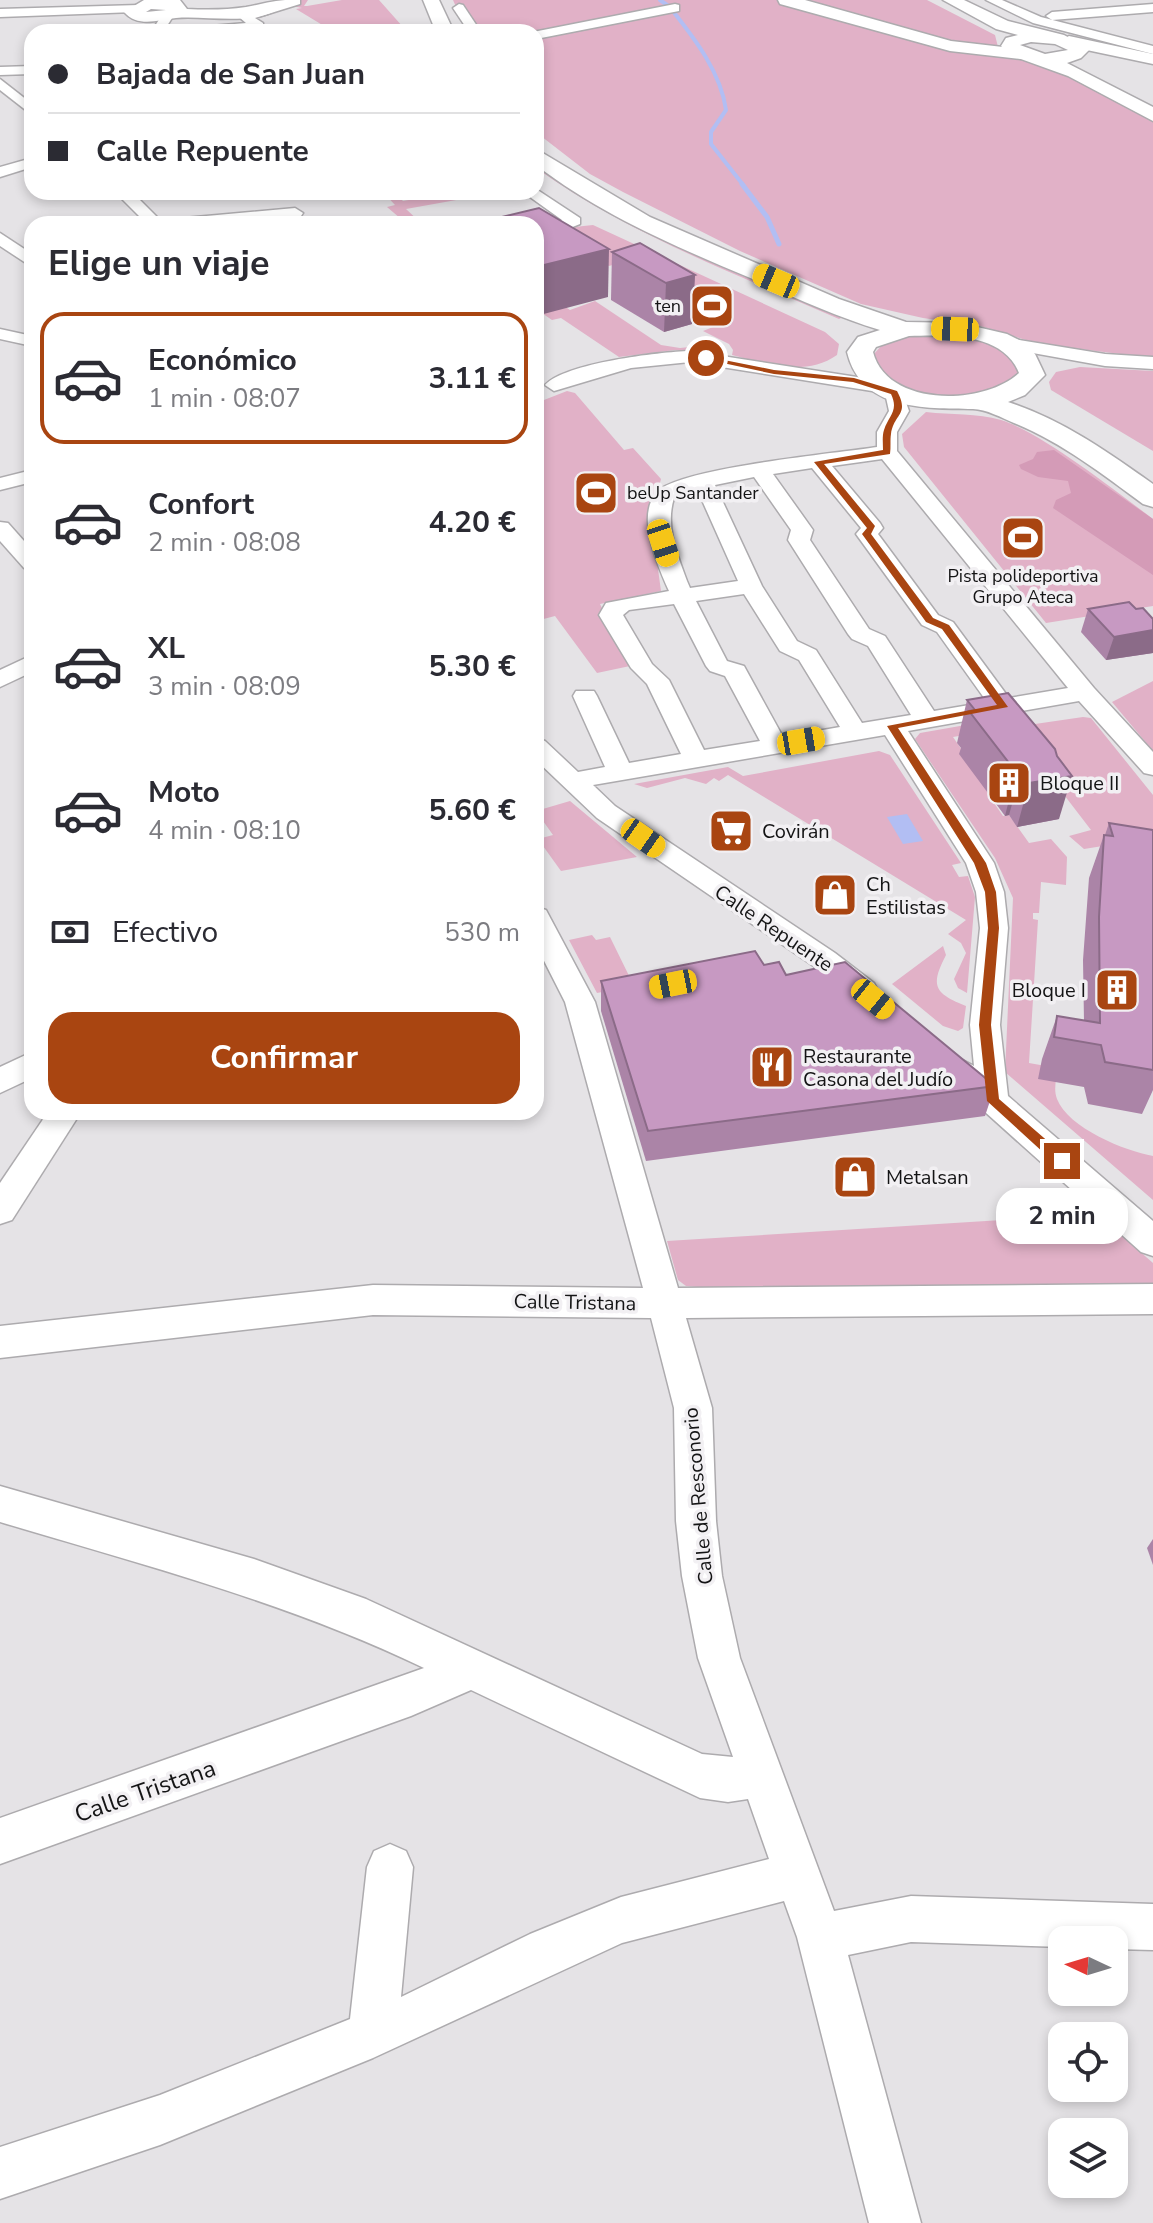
<!DOCTYPE html>
<html lang="es">
<head>
<meta charset="utf-8">
<style>
  :root { --surface:#fff; --page:#f7f7f7; --text:#2b2b33; --muted:#7c7c81; --line:#e1e1e2; --accent:#a94511 }
  body { margin:0; font-family:"Nunito Sans",sans-serif; background:var(--page); color:var(--text); height:100vh; display:flex; flex-direction:column; font-size:30px; white-space:nowrap }
  * { box-sizing:border-box; margin:0 }
  p { font-size:26px; color:var(--muted) }
  .icon { flex:none; width:44px; height:44px; fill:none; stroke:currentColor; stroke-width:2; stroke-linecap:round; stroke-linejoin:round }
  .map { position:relative; flex:1; overflow:hidden }
  .side { position:absolute; left:24px; top:216px; width:520px; height:904px; display:flex; flex-direction:column; background:var(--surface); border-radius:24px; box-shadow:0 4px 12px #0003 }
  .side>* { flex:none }
  .hud { position:absolute; left:24px; top:24px; width:520px; height:176px; border-radius:24px; box-shadow:0 4px 12px #0003; display:grid; align-content:center; height:176px; padding:0 24px; background:var(--surface) }
  .needle { width:52px; rotate:274deg }
  .fabs { position:absolute; left:1048px; top:1926px; display:grid; gap:16px }
  .fabs a { display:grid; place-items:center; width:80px; height:80px; border-radius:16px; background:var(--surface); box-shadow:0 4px 12px #0003; font-size:40px }
  .end { position:absolute; width:36px; height:36px; margin:-18px; border:10px solid #a94511; background:#fff; box-shadow:0 0 0 4px #fff }
  .from { border-radius:50% }
  .bubble { position:absolute; height:56px; border-radius:24px; background:var(--surface); box-shadow:0 4px 12px #0003; font-size:26px; font-weight:700; line-height:56px; text-align:center }
  .car { position:absolute; width:24px; height:48px; margin:-24px -12px; border-radius:10px; box-shadow:0 0 6px 2px #0007; background:linear-gradient(#f5c518 24%,#345 0 40%,#f5c518 0 76%,#345 0 86%,#f5c518 0) }
  .hud b { display:flex; align-items:center; gap:28px; height:76px; font-size:30px }
  .hud b+b { border-top:2px solid var(--line) }
  .hud i { width:20px; height:20px; background:var(--text) }
  ul { padding:0; list-style:none }
  li { display:flex; align-items:center; gap:24px; height:132px; margin:0 16px 12px; padding:0 8px; border:4px solid transparent; border-radius:24px }
  li div { flex:1 }
  li b { display:block; font-size:30px }
  li em { font-style:normal; font-weight:700 }
  li.on { border-color:var(--accent) }
  li>.icon { width:72px; height:72px; stroke-width:1.5 }
  h2 { padding:0 24px; font-size:36px; line-height:96px }
  .pay { display:flex; align-items:center; gap:20px; height:88px; padding:0 24px; font-size:30px }
  .pay p { margin-inline-start:auto }
  .cta { display:flex; gap:16px; margin-top:auto; padding:16px 24px }
  .cta a { flex:1; height:92px; border-radius:24px; background:var(--accent); color:#fff; font-size:32px; font-weight:700; line-height:92px; text-align:center }
  .map>svg:first-child { display:block }
</style>
</head>
<body>
<div class="map">
<svg width="1153" height="2223" viewBox="0 0 1153 2223">
  <rect width="100%" height="100%" fill="#e5e3e6"/>
  <g fill="#e1b1c7">
    <path d="M300 0H308L304 6H307L342 0H379L403 27 384 32H319L329 29 296 9 302 8 293 6Z"/>
    <path d="M453 0H927L995 35 998 47 1014 57 1054 67 1153 121V358L1039 344 980 326 923 318 861 304 740 251 623 192 590 174 537 133 536 32H467Z"/>
    <path d="M536 161 845 316 839 319C736 274 628 234 536 168Z"/>
    <path d="M383 192H394L403 201 454 192H501L406 209 422 224H407L387 207 395 205Z"/>
    <path d="M593 225 825 332 839 344 837 355C806 377 765 364 732 355L733 350 729 344 703 331 718 325 616 264 609 266 554 233 537 231Z"/>
    <path d="M536 288 570 310 595 301 661 345 680 348 709 345 720 353 675 350 619 357 561 318 552 320 536 309Z"/>
    <path d="M913 334C957 336 987 331 1019 367L1017 380 979 396H936L908 390 886 380 873 355 883 344Z"/>
    <path d="M1080 367 1153 371V451L1051 390 1049 382 1056 372Z"/>
    <path d="M567 391 575 393 624 450 633 448 661 479 651 518 661 591 600 604 630 666 597 673 555 616 536 621V424L544 400Z"/>
    <path d="M926 412C951 415 977 413 1001 420 1042 433 1117 492 1153 519V606L1046 623 904 447 902 434Z"/>
    <path d="M1153 681V751L1112 702Z"/>
    <path d="M1017 716 1035 724 1083 717 1091 718 1153 795V838L1084 849 1069 836 1091 830 1012 727 953 737 964 753 960 755 996 798 992 800 1003 816 1009 815 1029 843 1051 839 1067 857 1066 885 1041 882 1039 913H1033V919L1038 920 1029 1063 1057 1068C1057 1080 1053 1088 1057 1099 1068 1128 1125 1151 1153 1156V1200L1005 1072 1013 898 995 858 915 739 920 733Z"/>
    <path d="M879 751 890 755 961 863 952 865 959 877 968 876 975 897 967 993 958 988 954 979 966 953 961 943 948 934 966 920 728 775 719 781 714 778 706 784 685 778 647 788 634 784 728 767 743 776Z"/>
    <path d="M570 801 637 857 561 871 538 839 553 835 536 811Z"/>
    <path d="M592 935 596 940 610 937 634 986 597 993 569 940Z"/>
    <path d="M943 946 946 955C930 986 934 993 966 1006L963 1028 958 1031 943 1026 892 984Z"/>
    <path d="M1097 1214 1153 1263V1289L697 1287 686 1286 678 1280 667 1241Z"/>
  </g>
  <path fill="#d49bb7" d="M1054 450 1153 519V575L1053 508 1056 500 1071 493 1068 481 1038 477 1021 469 1019 465 1033 459 1037 452Z"/>
  <path fill="#b2bef3" d="M907 814 923 841 903 844 887 817Z"/>
  <g fill="none" stroke-linecap="round" stroke-linejoin="round">
    <g stroke="#b2bef3" stroke-width="4">
      <path d="M660 0 670 7"/>
      <path d="M672 10C695 39 721 73 726 110L711 132V144L744 186"/>
    </g>
    <path stroke="#b2bef3" stroke-width="5" d="M742 184 767 217 779 244"/>
    <g stroke="#adabae" stroke-width="3">
      <g id="minor">
        <path d="M288 0H300V4L255 18 263 23V29L182 32 188 28 246 23 239 17 241 14Z"/>
        <path d="M986 0H1002L1041 17 1153 46V54L1033 23Z"/>
        <path d="M459 4 463 5 481 32H469L453 8Z"/>
        <path d="M675 4 679 5V11L536 39V32H533Z"/>
        <path d="M1153 4V12L1052 20 1046 16 1052 12Z"/>
        <path d="M139 5V11L135 12 0 17V9Z"/>
        <path d="M164 12 174 15 163 32H151Z"/>
        <path d="M32 66V74L0 75V67Z"/>
        <path d="M0 79 32 104V115L0 90Z"/>
        <path d="M32 158V167L0 177V167Z"/>
        <path d="M536 189 580 218V224L560 232 536 234V224L562 220 523 192H536Z"/>
        <path d="M115 192H132L164 224H147Z"/>
        <path d="M295 208 303 213 301 216 226 224H165L173 219Z"/>
        <path d="M0 233 32 254V267L0 246Z"/>
        <path d="M0 329 32 336V346L0 339Z"/>
        <path d="M1006 338 1105 354 1153 357V369L1105 366 1000 347 997 343 1000 339Z"/>
        <path d="M690 351 857 377 901 388 909 411 897 432V451L1094 688 1153 752V775L1144 773 1079 701 908 731 994 863 1004 892 1008 928 1000 1025 1008 1096 1153 1221V1256L1141 1252 946 1077 941 1069 946 1061 957 1057 974 1066 970 1025 980 928 976 892 966 863 885 735 593 785 615 806 835 953 874 983 878 991 874 999 863 1002 852 999 815 967 597 818 536 760V738L545 741 578 772 605 767 573 696 576 691H594L597 696 629 763 681 754 647 684 631 668 599 615 606 603 669 591C658 566 635 516 657 492 678 468 839 453 877 447V432L889 411 885 393 872 391 690 362 631 368 554 391 545 385C565 363 659 352 690 351ZM882 459 1068 688 1009 698 953 622 938 615 878 534 883 528 880 523 832 466ZM812 468 861 528 856 534 922 625 937 632 987 702 934 711 885 636 869 629 810 540 813 530 773 474ZM754 477 791 530 788 540 848 634 852 639 868 646 911 715 862 723 816 650 797 641 762 586 715 485ZM697 489 738 581 690 588 687 581C677 554 665 526 674 498ZM744 594 780 651 799 660 840 727 783 737 744 666 727 661 696 601ZM674 604 706 666 710 671 725 676 760 741 704 750 669 680 652 664 623 615 629 610Z"/>
        <path d="M32 470V482L0 490V478Z"/>
        <path d="M0 522 8 523 32 550V570L24 568 0 541Z"/>
        <path d="M32 655V672L0 687V670Z"/>
        <path d="M536 907 546 910 595 1002 678 1288 1153 1284V1314L686 1318 712 1408 716 1521 722 1576 740 1658 834 1911 911 1896 1153 1904V1950L1114 1949V1940H1062V1947L911 1942 848 1955 921 2223H869L797 1937 784 1901 622 1943 373 2058 160 2145 0 2199V2147L160 2095 350 2019 367 1867 374 1851 390 1844 406 1851 413 1867 401 1997 530 1934 621 1897 769 1859 748 1799 728 1802 700 1798 471 1690 411 1716 0 1864V1818L424 1668C289 1603 144 1565 0 1522V1486L254 1559 366 1599 702 1754 733 1757 698 1658 682 1576 676 1521 674 1408 651 1318 373 1315 0 1358V1326L373 1285 643 1288 565 1002 536 945Z"/>
        <path d="M32 1052V1078L0 1093V1067Z"/>
        <path d="M48 1112H81L12 1220 0 1224V1183Z"/>
      </g>
    </g>
    <g stroke="#adabae" stroke-width="3">
      <g id="secondary">
        <path d="M144 0H180L187 9C207 10 226 10 246 7 262 4 274 0 290 0 263 29 211 15 176 18 158 20 138 28 124 12ZM151 9 166 10 146 12Z"/>
        <path d="M778 0H805L951 41 1021 49 1030 54 1021 59 950 51 780 4Z"/>
        <path d="M1069 36 1153 54V64L1063 45 1060 41Z"/>
      </g>
    </g>
    <g stroke="#adabae" stroke-width="3">
      <g id="primary">
        <path d="M423 0H439L454 32H436Z"/>
        <path d="M943 0H964L1008 21 1064 35 1090 49 1081 58 1067 63 1153 107V121L1068 76 1010 55 1001 46 1006 38 1018 35 996 29ZM1031 42 1055 44 1068 50 1045 54 1020 45Z"/>
        <path d="M536 149 650 217 839 299 906 322 960 323 1007 334 1023 342 1035 354 1045 375 1025 395 1008 402C1061 419 1108 452 1153 484V507L1143 504C1102 474 1061 442 1014 423 1002 418 986 409 973 409 924 408 861 411 847 352L858 337 880 330C834 316 791 296 748 277 674 246 600 214 536 165ZM909 336C945 335 1003 332 1019 373 983 406 887 407 873 352L876 347Z"/>
      </g>
    </g>
    <use href="#minor" fill="#fff" fill-rule="evenodd"/>
    <use href="#secondary" fill="#fff" fill-rule="evenodd"/>
    <use href="#primary" fill="#fff" fill-rule="evenodd"/>
  </g>
  <g fill="#ab84a7">
    <path d="M612 252 695 275 692 324 664 332 611 300Z"/>
    <path d="M1088 609H1136L1153 619V653L1106 660 1081 632Z"/>
    <path d="M967 700 1059 819 1017 827 1009 815 1005 816 959 754 961 748 957 743Z"/>
    <path d="M1109 823 1153 830V1090L1142 1114 1088 1104 1084 1087 1038 1079 1042 1059 1057 1016 1084 1021 1083 960 1089 878 1104 835H1105Z"/>
    <path d="M764 965 786 975 995 1086 985 1116 646 1161 601 1011V981Z"/>
    <path d="M1153 1539V1565L1147 1548Z"/>
  </g>
  <g fill="#8b6b88">
    <path d="M609 249 608 297 536 316V267Z"/>
    <path d="M695 275 692 324 664 332 666 283Z"/>
    <path d="M1153 630V653L1106 660 1114 637Z"/>
    <path d="M1016 772H1021L1009 815 1005 816Z"/>
    <path d="M1072 776 1059 819 1017 827 1029 783Z"/>
  </g>
  <g fill="#c799c2" stroke="#8b6b88" stroke-width="2">
    <path d="M539 208 609 249 536 267V224H473Z"/>
    <path d="M640 243 695 275 666 283 612 252Z"/>
    <path d="M1129 602 1136 609 1143 608 1153 619V630L1114 637 1088 609Z"/>
    <path d="M1008 693 1055 749 1057 756 1072 776 1029 783 1021 772H1016L969 711 975 710 967 700Z"/>
    <path d="M1109 823 1153 830V1070L1105 1062 1101 1045 1054 1037 1057 1016 1100 1023 1099 917 1104 835 1113 836Z"/>
    <path d="M755 951 764 965 779 962 786 975 845 962 995 1086 648 1131 601 981Z"/>
  </g>
  <path fill="#a94511" d="M704 356 774 370 854 378 897 391C910 415 894 413 891 434 890 440 891 447 890 454L824 464 875 526 871 534 928 611 933 618 949 625 1008 707 898 728 986 863 996 892 999 928 991 1025 999 1099 1066 1157V1165H1057L987 1101 979 1025 988 928 985 892 974 863 887 726 997 705 942 629 926 622 921 615 862 534 867 528 814 462 883 450C883 444 882 436 884 430 889 415 899 411 891 394L853 382 774 374 704 359Z"/>
  <defs>
    <g id="stadium-square" transform="scale(2.3)"><rect x="-9" y="-9" width="18" height="18" rx="4" fill="#a94511" stroke="#f2f0f3"/><path d="M0-5a6.5 5 0 1 0 0 10a6.5 5 0 1 0 0-10ZM-3.5-1.8h7v3.6h-7Z" fill="#fff"/></g>
    <g id="building-square" transform="scale(2.3)"><rect x="-9" y="-9" width="18" height="18" rx="4" fill="#a94511" stroke="#f2f0f3"/><path d="M-4-6H4V6H1V3H-1V6H-4ZM-2.5-4.3h1.7v1.8h-1.7ZM.8-4.3h1.7v1.8H.8ZM-2.5-1h1.7V.8h-1.7ZM.8-1h1.7V.8H.8Z" fill="#fff"/></g>
    <g id="supermarket-square" transform="scale(2.3)"><rect x="-9" y="-9" width="18" height="18" rx="4" fill="#a94511" stroke="#f2f0f3"/><path d="M-6-5.5h2.5l.6 2H6L4.5 2H-2.5L-4.4-4H-6ZM-1.5 3.2a1.3 1.3 0 1 0 .1 0ZM3 3.2a1.3 1.3 0 1 0 .1 0Z" fill="#fff"/></g>
    <g id="shop-square" transform="scale(2.3)"><rect x="-9" y="-9" width="18" height="18" rx="4" fill="#a94511" stroke="#f2f0f3"/><path d="M-5-2.5h2.3a2.7 3.5 0 0 1 5.4 0H5L5.5 6h-11ZM-1.5-2.5h3a1.5 2.3 0 0 0-3 0Z" fill="#fff"/></g>
    <g id="restaurant-square" transform="scale(2.3)"><rect x="-9" y="-9" width="18" height="18" rx="4" fill="#a94511" stroke="#f2f0f3"/><path d="M-5-6h1v4h1v-4h1v4h1v-4h1v5L-1.5 .5V6h-2V.5L-5-1ZM5-6V6H3V1.5H1.5Q1.5-4 5-6Z" fill="#fff"/></g>
  </defs>
  <g fill-rule="evenodd">
    <use href="#stadium-square" x="712" y="306"/>
    <use href="#stadium-square" x="596" y="493"/>
    <use href="#stadium-square" x="1023" y="538"/>
    <use href="#building-square" x="1009" y="783"/>
    <use href="#supermarket-square" x="731" y="831"/>
    <use href="#shop-square" x="835" y="895"/>
    <use href="#building-square" x="1117" y="990"/>
    <use href="#restaurant-square" x="772" y="1067"/>
    <use href="#shop-square" x="855" y="1177"/>
  </g>
  <g text-anchor="middle" stroke-width="7" stroke-linejoin="round" paint-order="stroke">
    <g font-size="18" fill="#141415" stroke="#f2f0f3" text-anchor="end">
      <text x="681" y="312">ten</text>
      <text x="627" y="499" text-anchor="start">beUp Santander</text>
      <text x="1023" y="582" text-anchor="middle">Pista polideportiva<tspan x="1023" dy="21">Grupo Ateca</tspan></text>
    </g>
    <g font-size="20" fill="#141415" stroke="#f2f0f3" text-anchor="start">
      <text x="1040" y="790">Bloque II</text>
      <text x="762" y="838">Covirán</text>
      <text x="866" y="891">Ch<tspan x="866" dy="23">Estilistas</tspan></text>
      <text x="1086" y="997" text-anchor="end">Bloque I</text>
      <text x="803" y="1063">Restaurante<tspan x="803" dy="23">Casona del Judío</tspan></text>
      <text x="886" y="1184">Metalsan</text>
    </g>
    <g font-size="20" fill="#141415" stroke="#f2f0f3">
      <text transform="translate(774 928) rotate(34)" y="7">Calle Repuente</text>
      <text transform="translate(575 1302) rotate(1)" y="7">Calle Tristana</text>
      <text transform="translate(698 1496) rotate(-95)" y="7">Calle de Resconorio</text>
    </g>
    <g font-size="24" fill="#141415" stroke="#f2f0f3">
      <text transform="translate(145 1791) rotate(-19)" y="8">Calle Tristana</text>
    </g>
  </g>
</svg>
<div class="fabs">
<a><svg class="needle" viewBox="-14 -14 28 28"><path d="M0-13l5 13h-10z" fill="#e53935"/><path d="M0 13l5-13h-10z" fill="#7c7c81"/></svg></a>
<a><svg class="icon" aria-label="locate" viewBox="0 0 24 24"><circle cx="12" cy="12" r="6"/><path d="M12 2v4M12 18v4M2 12h4M18 12h4"/></svg></a>
<a><svg class="icon" aria-label="layers" viewBox="0 0 24 24"><path d="M12 4l9 5-9 5-9-5zM3 14l9 5 9-5"/></svg></a>
</div>
<i class="end from" style="left:706px;top:358px"></i>
<i class="end" style="left:1062px;top:1161px"></i>
<div class="bubble" style="left:996px;top:1188px;width:132px">2 min</div>
<i class="car" style="left:776px;top:281px;rotate:293deg"></i>
<i class="car" style="left:955px;top:329px;rotate:272deg"></i>
<i class="car" style="left:663px;top:543px;rotate:162deg"></i>
<i class="car" style="left:801px;top:741px;rotate:80deg"></i>
<i class="car" style="left:643px;top:838px;rotate:125deg"></i>
<i class="car" style="left:673px;top:984px;rotate:259deg"></i>
<i class="car" style="left:873px;top:999px;rotate:129deg"></i>
<div class="hud">
<b><i class="from"></i>Bajada de San Juan</b>
<b><i></i>Calle Repuente</b>
</div>
<section class="side">
<h2>Elige un viaje</h2>
<ul>
<li class="on"><svg class="icon" aria-label="car" viewBox="0 0 24 24"><path d="M5 17H2v-5l4-1 3-4h7l3 4 3 1v5h-3M9 17h6M6 11h13"/><circle cx="7" cy="17" r="2"/><circle cx="17" cy="17" r="2"/></svg><div><b>Económico</b><p>1 min · 08:07</p></div><em>3.11 €</em></li>
<li><svg class="icon" aria-label="car" viewBox="0 0 24 24"><path d="M5 17H2v-5l4-1 3-4h7l3 4 3 1v5h-3M9 17h6M6 11h13"/><circle cx="7" cy="17" r="2"/><circle cx="17" cy="17" r="2"/></svg><div><b>Confort</b><p>2 min · 08:08</p></div><em>4.20 €</em></li>
<li><svg class="icon" aria-label="car" viewBox="0 0 24 24"><path d="M5 17H2v-5l4-1 3-4h7l3 4 3 1v5h-3M9 17h6M6 11h13"/><circle cx="7" cy="17" r="2"/><circle cx="17" cy="17" r="2"/></svg><div><b>XL</b><p>3 min · 08:09</p></div><em>5.30 €</em></li>
<li><svg class="icon" aria-label="car" viewBox="0 0 24 24"><path d="M5 17H2v-5l4-1 3-4h7l3 4 3 1v5h-3M9 17h6M6 11h13"/><circle cx="7" cy="17" r="2"/><circle cx="17" cy="17" r="2"/></svg><div><b>Moto</b><p>4 min · 08:10</p></div><em>5.60 €</em></li>
</ul>
<div class="pay"><svg class="icon" aria-label="cash" viewBox="0 0 24 24"><path d="M3 7h18v10H3z"/><circle cx="12" cy="12" r="2"/></svg>Efectivo<p>530 m</p></div>
<div class="cta"><a>Confirmar</a></div>
</section>
</div>
</body>
</html>
